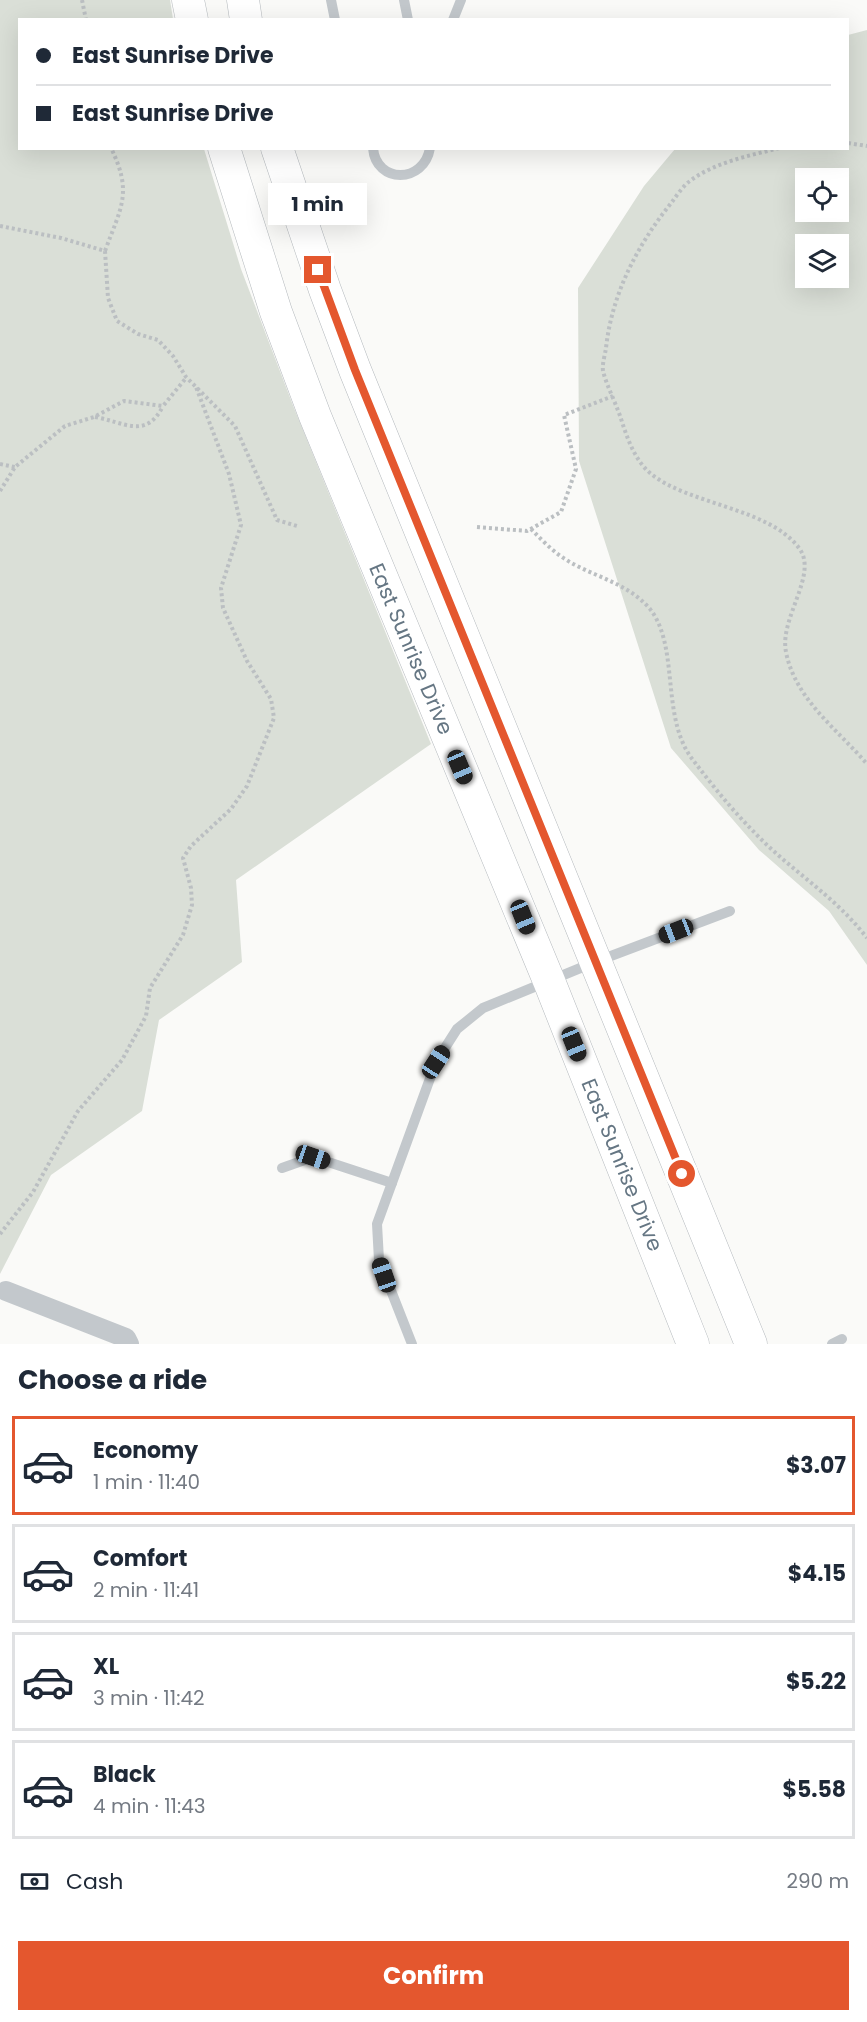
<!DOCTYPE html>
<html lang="en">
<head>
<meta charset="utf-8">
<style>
  :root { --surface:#fff; --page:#f6f6f7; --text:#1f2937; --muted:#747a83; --line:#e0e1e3; --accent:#e4572e }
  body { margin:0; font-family:Poppins,sans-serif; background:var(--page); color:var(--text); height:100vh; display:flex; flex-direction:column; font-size:22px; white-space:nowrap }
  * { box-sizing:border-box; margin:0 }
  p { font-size:20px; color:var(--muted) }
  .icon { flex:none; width:33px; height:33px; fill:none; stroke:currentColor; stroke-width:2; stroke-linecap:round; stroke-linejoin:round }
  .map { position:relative; height:1344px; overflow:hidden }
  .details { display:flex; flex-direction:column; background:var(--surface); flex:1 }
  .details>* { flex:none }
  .top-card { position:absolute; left:18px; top:18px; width:831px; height:132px; border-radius:0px; box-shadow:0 6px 24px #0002; display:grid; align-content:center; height:132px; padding:0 18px; background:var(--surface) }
  .tools { position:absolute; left:795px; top:168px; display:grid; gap:12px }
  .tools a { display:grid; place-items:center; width:54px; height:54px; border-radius:0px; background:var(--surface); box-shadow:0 6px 24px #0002; font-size:30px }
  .end { position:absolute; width:27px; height:27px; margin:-14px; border:8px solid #e4572e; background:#fff; box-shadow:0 0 0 3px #fff }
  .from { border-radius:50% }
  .bubble { position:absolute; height:42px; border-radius:0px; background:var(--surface); box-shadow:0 6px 24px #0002; font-size:20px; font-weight:700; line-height:42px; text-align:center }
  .car { position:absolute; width:18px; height:36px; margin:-18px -9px; border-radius:8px; box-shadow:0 0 4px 2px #0007; background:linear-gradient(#222 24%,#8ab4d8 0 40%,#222 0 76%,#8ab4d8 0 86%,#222 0) }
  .top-card b { display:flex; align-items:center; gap:21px; height:57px; font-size:22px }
  .top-card b+b { border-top:2px solid var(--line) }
  .top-card i { width:15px; height:15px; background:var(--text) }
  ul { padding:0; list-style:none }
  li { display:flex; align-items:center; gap:18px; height:99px; margin:0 12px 9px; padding:0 6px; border:3px solid var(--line); border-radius:0px }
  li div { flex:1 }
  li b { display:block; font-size:22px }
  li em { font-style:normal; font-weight:700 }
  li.current { border-color:var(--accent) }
  li>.icon { width:54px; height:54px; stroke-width:1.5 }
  h2 { padding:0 18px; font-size:27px; line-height:72px }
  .pay { display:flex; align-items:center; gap:15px; height:66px; padding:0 18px; font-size:22px }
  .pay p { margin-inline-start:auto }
  .action { display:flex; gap:12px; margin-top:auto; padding:12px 18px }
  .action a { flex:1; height:69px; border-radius:0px; background:var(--accent); color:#fff; font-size:24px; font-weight:700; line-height:69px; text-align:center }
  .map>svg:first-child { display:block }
</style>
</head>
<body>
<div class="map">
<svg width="867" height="1344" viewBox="0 0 867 1344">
  <rect width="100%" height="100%" fill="#fafaf8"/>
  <g fill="#dadfd7" fill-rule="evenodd">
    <path d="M0 0H170L173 19 20 20V148L204 149 241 269 294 408 431 744 236 880 242 962 159 1020 142 1111 51 1175 0 1274Z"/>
    <path d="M867 30V965L829 911 759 850 671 748 579 461 578 288 644 186 675 149 848 148V35ZM838 178V212H806V178ZM838 244V278H806V244Z"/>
  </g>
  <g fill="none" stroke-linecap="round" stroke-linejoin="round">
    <g stroke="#b5babe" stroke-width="33">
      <g id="primary">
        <path d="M188 0 192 20"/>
        <path d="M243 0 246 20"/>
        <path d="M224 148 276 312 315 416 549 981 693 1344"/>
        <path d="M277 148 325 290 355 370 751 1344"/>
      </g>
    </g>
    <g stroke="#bbbfc2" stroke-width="4" stroke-dasharray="3 3" stroke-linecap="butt">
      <path d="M82 0 86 20"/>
      <path d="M848 143 867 146"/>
      <path d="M779 148C749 156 715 162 690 181 683 186 677 195 672 202 638 244 612 293 606 348 605 355 602 364 603 371 607 387 617 405 622 422 628 440 635 460 650 473 688 505 768 507 799 548 819 574 779 618 786 652 795 699 837 729 867 764"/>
      <path d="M0 226 61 238 105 251 108 298 117 321 138 334 158 340 173 356 186 377 235 426 277 520 297 526"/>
      <path d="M105 251C121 207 133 193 111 148"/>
      <path d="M95 417C124 422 146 440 163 406"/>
      <path d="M0 464 15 467"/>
      <path d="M0 491 15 467 65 426 94 417 124 401 163 406 186 378"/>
      <path d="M477 527 527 531 561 512 576 469 564 415 613 396"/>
      <path d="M531 529C541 539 552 551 565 559 593 577 627 582 650 609 680 647 660 718 693 760 712 785 733 811 755 833 791 871 834 895 867 938"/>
      <path d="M0 1234 33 1192 78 1111 122 1060 146 1016 150 988 183 935 192 905 191 888 183 858 191 846 231 809 247 786 274 718 271 699 247 661 223 608 221 588 241 525 229 474 196 387"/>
    </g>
    <g stroke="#c3c8cc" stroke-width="10">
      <path d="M331 0 335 20"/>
      <path d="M404 0 408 20"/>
      <path d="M453 20 461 0"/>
      <path d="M373 148C376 184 424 184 430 148"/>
      <path d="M282 1168 313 1157 392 1183"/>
      <path d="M412 1344 379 1260 377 1224 436 1062 457 1029 483 1008 595 962 730 911"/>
      <path d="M832 1344 842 1339"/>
    </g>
    <path stroke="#c3c8cc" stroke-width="20" d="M6 1291 126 1338 129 1344"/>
    <use href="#primary" stroke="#fff" stroke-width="32"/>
  </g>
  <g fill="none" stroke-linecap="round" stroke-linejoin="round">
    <path stroke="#e4572e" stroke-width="8" d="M318 270 355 370 682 1174"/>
  </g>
  <g text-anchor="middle" stroke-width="6" stroke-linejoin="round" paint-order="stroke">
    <g font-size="21" fill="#657683" stroke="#fff">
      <text transform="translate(411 649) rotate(67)" y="7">East Sunrise Drive</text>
      <text transform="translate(622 1165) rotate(68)" y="7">East Sunrise Drive</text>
    </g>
  </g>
</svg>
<div class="tools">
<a><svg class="icon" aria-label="locate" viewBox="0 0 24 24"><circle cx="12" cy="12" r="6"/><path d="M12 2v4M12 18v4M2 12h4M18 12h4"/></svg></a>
<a><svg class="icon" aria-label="layers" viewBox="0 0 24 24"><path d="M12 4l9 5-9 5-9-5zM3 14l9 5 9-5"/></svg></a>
</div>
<i class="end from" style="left:682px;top:1174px"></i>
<i class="end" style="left:318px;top:270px"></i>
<div class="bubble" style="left:268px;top:183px;width:99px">1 min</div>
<i class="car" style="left:460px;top:767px;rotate:157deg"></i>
<i class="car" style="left:523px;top:917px;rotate:158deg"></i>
<i class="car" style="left:676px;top:931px;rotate:249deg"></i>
<i class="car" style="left:574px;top:1044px;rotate:158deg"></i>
<i class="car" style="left:436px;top:1062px;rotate:33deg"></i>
<i class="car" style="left:313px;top:1157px;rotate:109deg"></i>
<i class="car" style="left:384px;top:1275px;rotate:341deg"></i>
<div class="top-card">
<b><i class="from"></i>East Sunrise Drive</b>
<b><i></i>East Sunrise Drive</b>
</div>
</div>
<section class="details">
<h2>Choose a ride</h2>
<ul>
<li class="current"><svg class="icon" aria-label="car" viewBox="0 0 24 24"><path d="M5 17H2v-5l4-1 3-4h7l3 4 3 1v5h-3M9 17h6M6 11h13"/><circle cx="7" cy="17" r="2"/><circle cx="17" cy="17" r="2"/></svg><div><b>Economy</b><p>1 min · 11:40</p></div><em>$3.07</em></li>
<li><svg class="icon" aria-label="car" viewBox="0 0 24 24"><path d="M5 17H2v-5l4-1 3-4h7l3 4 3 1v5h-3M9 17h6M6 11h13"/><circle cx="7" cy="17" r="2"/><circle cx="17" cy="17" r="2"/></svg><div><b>Comfort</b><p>2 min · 11:41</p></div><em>$4.15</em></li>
<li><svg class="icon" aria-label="car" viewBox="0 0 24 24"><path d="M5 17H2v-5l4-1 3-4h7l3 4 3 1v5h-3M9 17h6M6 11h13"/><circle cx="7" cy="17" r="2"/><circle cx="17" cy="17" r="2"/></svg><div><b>XL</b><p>3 min · 11:42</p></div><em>$5.22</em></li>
<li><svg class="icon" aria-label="car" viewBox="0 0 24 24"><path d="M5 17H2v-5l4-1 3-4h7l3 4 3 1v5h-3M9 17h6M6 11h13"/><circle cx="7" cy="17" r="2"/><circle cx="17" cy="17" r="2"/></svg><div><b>Black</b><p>4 min · 11:43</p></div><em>$5.58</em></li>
</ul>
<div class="pay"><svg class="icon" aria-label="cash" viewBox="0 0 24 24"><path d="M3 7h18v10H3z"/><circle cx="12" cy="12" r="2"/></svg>Cash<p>290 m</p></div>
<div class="action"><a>Confirm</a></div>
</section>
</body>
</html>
